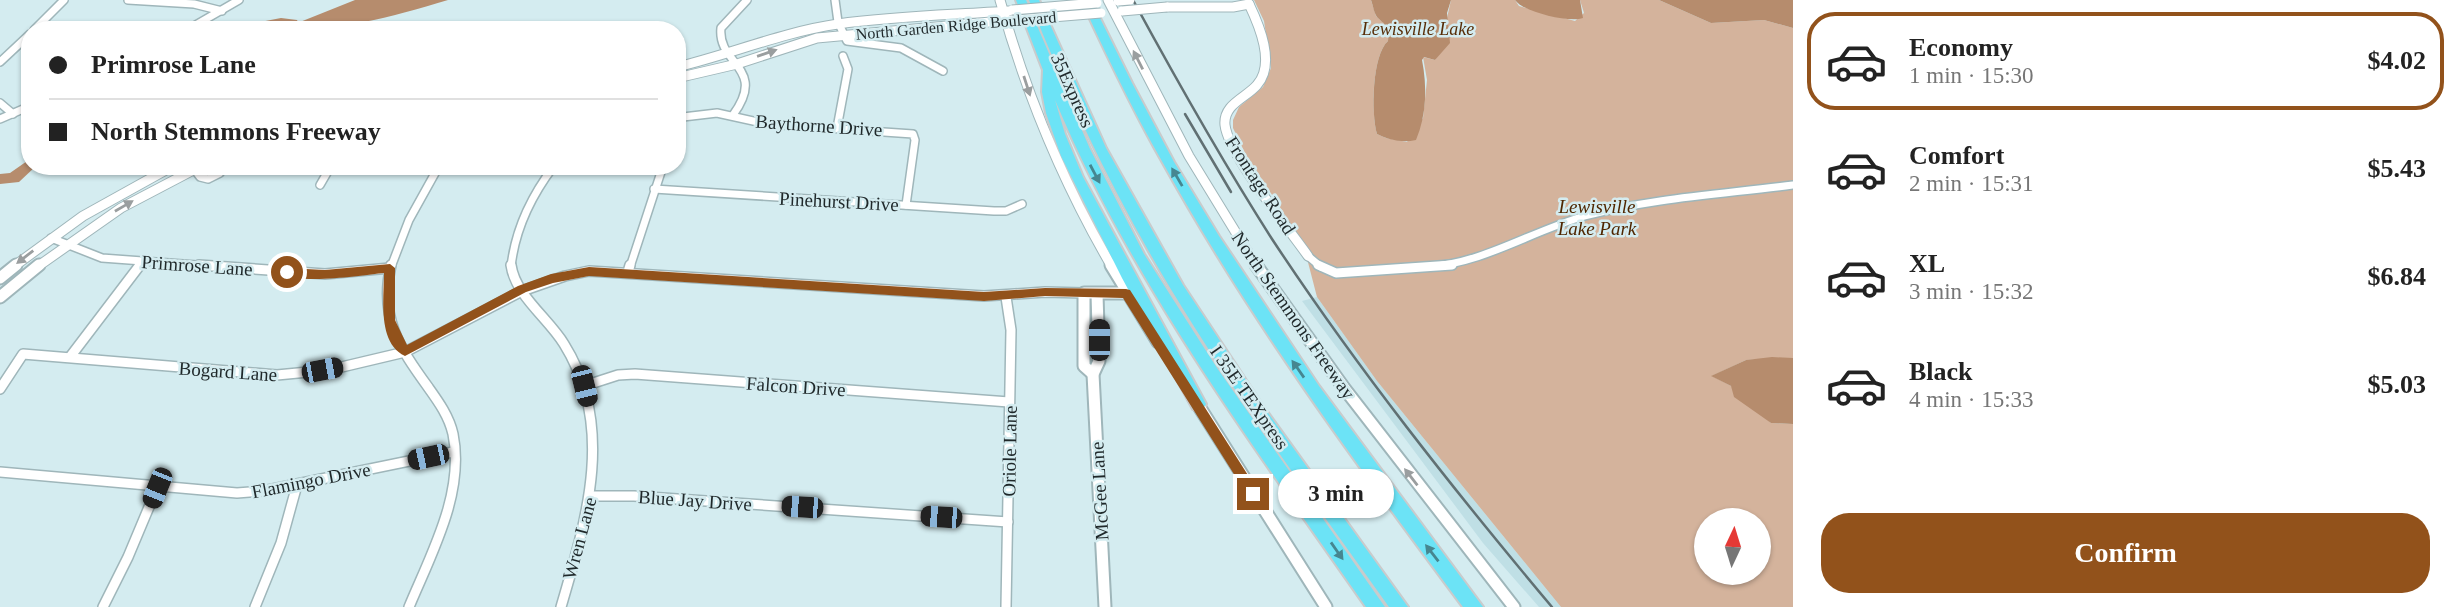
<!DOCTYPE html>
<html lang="en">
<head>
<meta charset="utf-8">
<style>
  :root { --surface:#fff; --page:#f2f2f2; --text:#222; --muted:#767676; --line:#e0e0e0; --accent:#92521b }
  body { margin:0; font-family:"Times New Roman",serif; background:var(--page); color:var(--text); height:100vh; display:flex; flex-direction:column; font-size:26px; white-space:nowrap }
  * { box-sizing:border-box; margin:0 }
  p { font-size:23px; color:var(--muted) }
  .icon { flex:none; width:38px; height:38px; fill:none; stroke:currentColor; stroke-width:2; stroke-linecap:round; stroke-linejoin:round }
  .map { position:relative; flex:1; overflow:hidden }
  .details { display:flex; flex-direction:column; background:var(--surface); width:665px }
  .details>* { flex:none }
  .banner { position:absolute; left:21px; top:21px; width:665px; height:154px; border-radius:28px; box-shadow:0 2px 5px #0004; display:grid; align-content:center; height:154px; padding:0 28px; background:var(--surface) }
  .needle { width:46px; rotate:4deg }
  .controls { position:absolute; left:1694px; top:508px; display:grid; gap:14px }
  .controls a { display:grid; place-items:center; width:77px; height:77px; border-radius:50%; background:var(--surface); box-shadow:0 2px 5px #0004; font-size:35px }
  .end { position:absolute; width:32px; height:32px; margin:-16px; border:9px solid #92521b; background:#fff; box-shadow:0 0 0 4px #fff }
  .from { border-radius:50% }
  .bubble { position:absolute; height:49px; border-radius:24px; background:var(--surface); box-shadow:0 2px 5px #0004; font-size:23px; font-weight:600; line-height:49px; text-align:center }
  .car { position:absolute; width:21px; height:42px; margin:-21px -10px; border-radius:9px; box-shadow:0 0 5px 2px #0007; background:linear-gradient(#222 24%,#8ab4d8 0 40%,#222 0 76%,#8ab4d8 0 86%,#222 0) }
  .banner b { display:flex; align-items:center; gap:24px; height:66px; font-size:26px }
  .banner b+b { border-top:2px solid var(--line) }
  .banner i { width:18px; height:18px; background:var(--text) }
  ul { padding:12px 0 0; list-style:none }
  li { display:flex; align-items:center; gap:21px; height:98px; margin:0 14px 10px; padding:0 14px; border:4px solid transparent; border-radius:28px }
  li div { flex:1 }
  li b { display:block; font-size:26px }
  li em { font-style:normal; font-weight:600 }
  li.selected { border-color:var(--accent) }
  li>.icon { width:63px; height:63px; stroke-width:1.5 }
  .primary-button { display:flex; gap:14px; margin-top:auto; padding:14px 28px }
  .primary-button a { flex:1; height:80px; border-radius:28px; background:var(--accent); color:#fff; font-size:28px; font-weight:600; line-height:80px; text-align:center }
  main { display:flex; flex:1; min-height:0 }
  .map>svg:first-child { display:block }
</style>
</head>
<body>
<main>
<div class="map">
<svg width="1793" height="607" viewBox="0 0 1793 607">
  <rect width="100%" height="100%" fill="#d4ecf0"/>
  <path fill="#bfdfe5" d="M1317 297 1377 381 1561 607H1539L1483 543 1302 301Z"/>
  <path fill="#d4b39c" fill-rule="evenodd" d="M1254 0H1371L1376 16 1390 29 1388 41C1372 55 1371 114 1377 134L1386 138 1407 142 1423 118 1427 80 1423 57 1435 60 1439 54 1451 0H1515L1519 6 1575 21 1584 13 1580 0H1659L1711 23 1764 20 1793 28V358L1746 360 1712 376 1731 386 1771 423 1793 424V607H1561L1377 381 1317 297 1303 243 1245 153 1233 128V120L1239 107 1263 87 1271 68 1264 21ZM1706 520H1759V572H1706Z"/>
  <g fill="#b68c6d">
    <path d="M355 0H448C388 18 343 30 280 30Z"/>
    <path d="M1371 0H1451L1447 13 1450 43 1435 60 1424 57 1422 60C1427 86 1427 114 1416 140 1402 143 1389 140 1377 134 1371 113 1372 55 1388 41 1390 26 1387 27 1377 17 1374 13 1373 5 1371 0Z"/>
    <path d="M1515 0H1580L1583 18C1569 23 1523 12 1515 0Z"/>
    <path d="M1659 0H1793V28L1764 20 1711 23Z"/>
    <path d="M1772 357 1793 358V424L1771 423 1734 397 1731 386 1711 376 1746 360Z"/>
  </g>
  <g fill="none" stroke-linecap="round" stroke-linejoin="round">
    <g fill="#b68c6d" fill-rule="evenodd">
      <path d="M281 18 297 20 302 30H290L288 26 242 30 255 23Z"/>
      <path d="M30 159V166H36L19 182 0 184V174L10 173Z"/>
    </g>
    <g stroke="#9fb6ba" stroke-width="10">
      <g id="street-far1">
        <path d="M128 0 194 4 222 11"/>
        <path d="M835 0 838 22 847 41 901 48 943 71"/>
        <path d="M34 30 64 0"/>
        <path d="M187 30 239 0"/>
        <path d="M0 62 30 34"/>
        <path d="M0 103 13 114"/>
        <path d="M733 115C768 67 717 65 721 28L747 0"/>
        <path d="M0 119 30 106"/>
        <path d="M677 125 683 117 717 113 767 124 913 134 915 140 906 205"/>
        <path d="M837 128 848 69 843 56"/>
        <path d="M144 166 153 176"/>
        <path d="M194 169 200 177 208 179 220 173V166"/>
        <path d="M320 185 331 166"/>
        <path d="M654 189 994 211H1006L1022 204"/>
        <path d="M51 238 102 258 224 267"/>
        <path d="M1308 256 1321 267"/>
        <path d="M139 267 143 261"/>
        <path d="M391 267 409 220 439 166"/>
        <path d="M511 267C515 230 532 195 554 166"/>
        <path d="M630 267 663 166"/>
        <path d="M1427 267C1485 263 1531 231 1585 216 1652 198 1724 194 1793 185"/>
      </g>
    </g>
    <g stroke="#9fb6ba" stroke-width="12">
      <g id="street">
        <path d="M199 265 325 274 390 268"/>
        <path d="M391 265C379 317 399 347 428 387 438 401 449 416 453 434 465 493 431 554 409 607"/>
        <path d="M511 265C515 295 549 319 564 344 616 427 586 521 561 607"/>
        <path d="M1318 265 1336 273 1452 265"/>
        <path d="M628 272 630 265"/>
        <path d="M1006 297 1011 330 1006 607"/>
        <path d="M70 357 140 265"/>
        <path d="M584 386 618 375 635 374 1009 402"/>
        <path d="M0 389 23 354 277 375 329 370 405 352 522 291 565 276 589 271 984 296 1045 292 1084 293"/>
        <path d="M0 472 237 493 263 491 453 452"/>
        <path d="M592 496H634L1008 522"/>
        <path d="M103 607 128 557 157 488"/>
        <path d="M255 607 281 543 297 485"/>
      </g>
    </g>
    <g stroke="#9fb6ba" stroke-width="11">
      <g id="secondary-far1">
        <path d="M1000 0C1026 94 1063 183 1112 267"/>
        <path d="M1108 0 1189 156 1257 267"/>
        <path d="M1249 4C1259 25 1276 64 1257 85 1246 98 1223 104 1225 125 1228 154 1289 229 1308 256"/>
        <path d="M1167 7H1233L1249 4"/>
        <path d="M677 67C731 54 783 32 838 24 894 16 952 15 1009 11"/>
        <path d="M677 78 737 64 817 38 1012 20"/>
        <path d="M13 267 83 216 173 166"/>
        <path d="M37 267 121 208 201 166"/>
      </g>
    </g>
    <g stroke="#9fb6ba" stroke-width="15">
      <g id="secondary">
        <path d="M1111 265 1158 342"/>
        <path d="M1256 265 1344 388 1514 607"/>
        <path d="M0 278 16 265"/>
        <path d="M1097 294 1099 361 1093 374 1105 607"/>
        <path d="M0 297 39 265"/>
        <path d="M1093 374 1084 366V293H1127"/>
        <path d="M1193 397 1326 607"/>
      </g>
    </g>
    <g stroke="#c9cbcc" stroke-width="4">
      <g id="highway">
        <path d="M1016 0H1026L1090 149 1144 254 1217 368 1385 607H1366C1252 444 1133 284 1055 100L1065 134 1083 177 1206 404 1203 409 1198 410 1193 409 1122 278 1061 156 1046 113 1042 92 1043 70Z"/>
        <path d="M1029 0H1039L1106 148 1183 285 1263 406 1408 607H1389C1315 503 1238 400 1172 291 1116 198 1069 101 1029 0Z"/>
        <path d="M1083 0 1092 2 1132 83 1174 162 1219 236 1319 386 1483 607H1463C1356 464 1250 320 1163 163 1133 111 1107 56 1082 2Z"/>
      </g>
    </g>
    <use href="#street-far1" stroke="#fff" stroke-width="7"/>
    <use href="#street" stroke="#fff" stroke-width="9"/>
    <use href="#secondary-far1" stroke="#fff" stroke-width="9"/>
    <use href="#secondary" stroke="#fff" stroke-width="11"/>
    <use href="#highway" fill="#6ce3f6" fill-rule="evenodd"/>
    <g stroke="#617073" stroke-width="2.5">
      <path d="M1133 0C1177 81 1222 161 1272 239 1357 368 1453 489 1552 607"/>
      <path d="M1185 114 1231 192"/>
    </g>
    <g stroke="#9fb6ba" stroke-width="11" stroke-linecap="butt">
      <g id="secondary-bridge">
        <path d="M1118 1 1130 0"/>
        <path d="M1012 10 1097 3"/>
        <path d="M1122 11 1167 7"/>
        <path d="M1015 20 1101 13"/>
      </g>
    </g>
    <use href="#secondary-bridge" stroke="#fff" stroke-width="9"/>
  </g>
  <defs><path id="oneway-solid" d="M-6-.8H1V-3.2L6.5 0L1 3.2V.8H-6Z" transform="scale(1.75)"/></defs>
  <g fill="#9a9e9f">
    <use href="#oneway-solid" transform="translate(767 53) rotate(-19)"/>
    <use href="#oneway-solid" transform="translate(1138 60) rotate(-117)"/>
    <use href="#oneway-solid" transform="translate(1027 86) rotate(72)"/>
    <use href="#oneway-solid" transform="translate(124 206) rotate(-30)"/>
    <use href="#oneway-solid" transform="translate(25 257) rotate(142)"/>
    <use href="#oneway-solid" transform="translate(1411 477) rotate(-128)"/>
  </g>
  <g fill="#468690">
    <use href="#oneway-solid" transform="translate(1095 174) rotate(62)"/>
    <use href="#oneway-solid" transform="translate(1177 177) rotate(-120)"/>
    <use href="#oneway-solid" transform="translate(1298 369) rotate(-125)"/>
    <use href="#oneway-solid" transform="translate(1337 551) rotate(55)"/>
    <use href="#oneway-solid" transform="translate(1432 553) rotate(-128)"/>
  </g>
  <path fill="#92521b" d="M390 264 395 268V320L407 345 518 286 551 274 589 267 984 292 1045 288 1126 289 1130 290 1260 494 1253 500 1249 498 1123 298 1045 296 984 301 589 276 553 283 526 292 405 356C377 343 384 298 384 273 363 275 296 286 281 272L287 268 325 270Z"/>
  <g text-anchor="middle" stroke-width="5" stroke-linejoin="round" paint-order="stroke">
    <g font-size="16" fill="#1f282a" stroke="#d4ecf0">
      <text transform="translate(956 25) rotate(-5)" y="6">North Garden Ridge Boulevard</text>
    </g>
    <g font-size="18" font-style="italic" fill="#572d07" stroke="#d4ecf0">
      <text x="1418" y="35">Lewisville Lake</text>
    </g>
    <g font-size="19" fill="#1f282a" stroke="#d4ecf0">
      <text transform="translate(1073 90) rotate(66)" y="7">35Express</text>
      <text transform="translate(819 125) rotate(4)" y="7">Baythorne Drive</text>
      <text transform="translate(1261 185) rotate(57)" y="7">Frontage Road</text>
      <text transform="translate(839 201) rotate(3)" y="7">Pinehurst Drive</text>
      <text transform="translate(197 265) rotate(4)" y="7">Primrose Lane</text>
      <text transform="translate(1294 315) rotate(55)" y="7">North Stemmons Freeway</text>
      <text transform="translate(228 371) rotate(4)" y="7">Bogard Lane</text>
      <text transform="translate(796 386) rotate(4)" y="7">Falcon Drive</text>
      <text transform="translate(1250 397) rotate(55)" y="7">I 35E TEXpress</text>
      <text transform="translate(1009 451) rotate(-89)" y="7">Oriole Lane</text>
      <text transform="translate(311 480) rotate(-11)" y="7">Flamingo Drive</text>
      <text transform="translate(1099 491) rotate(-93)" y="7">McGee Lane</text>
      <text transform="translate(695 500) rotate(4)" y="7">Blue Jay Drive</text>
      <text transform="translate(579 538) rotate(-75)" y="7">Wren Lane</text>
    </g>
    <g font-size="19" font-style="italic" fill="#4f2600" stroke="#d4ecf0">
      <text x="1597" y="213">Lewisville<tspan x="1597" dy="22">Lake Park</tspan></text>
    </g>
  </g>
</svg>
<div class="controls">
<a><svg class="needle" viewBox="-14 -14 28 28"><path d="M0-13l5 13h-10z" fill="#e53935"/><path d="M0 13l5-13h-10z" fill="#767676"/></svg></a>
</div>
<i class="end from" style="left:287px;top:272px"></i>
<i class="end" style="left:1253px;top:494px"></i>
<div class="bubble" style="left:1278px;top:469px;width:116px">3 min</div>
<i class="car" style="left:1099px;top:340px;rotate:0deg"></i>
<i class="car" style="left:322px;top:370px;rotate:79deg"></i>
<i class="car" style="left:584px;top:386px;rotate:166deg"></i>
<i class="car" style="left:428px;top:457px;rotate:258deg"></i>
<i class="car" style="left:157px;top:488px;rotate:202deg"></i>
<i class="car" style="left:802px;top:507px;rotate:274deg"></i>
<i class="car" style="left:941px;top:517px;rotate:274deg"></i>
<div class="banner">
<b><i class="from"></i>Primrose Lane</b>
<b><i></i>North Stemmons Freeway</b>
</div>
</div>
<section class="details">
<ul>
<li class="selected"><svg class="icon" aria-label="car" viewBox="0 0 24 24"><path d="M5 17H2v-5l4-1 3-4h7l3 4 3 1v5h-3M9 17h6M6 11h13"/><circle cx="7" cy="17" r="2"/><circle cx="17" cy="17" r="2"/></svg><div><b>Economy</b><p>1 min · 15:30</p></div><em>$4.02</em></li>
<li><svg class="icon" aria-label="car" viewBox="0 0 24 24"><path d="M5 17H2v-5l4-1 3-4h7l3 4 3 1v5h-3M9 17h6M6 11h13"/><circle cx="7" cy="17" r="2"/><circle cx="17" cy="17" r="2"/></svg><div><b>Comfort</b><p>2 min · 15:31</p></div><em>$5.43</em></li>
<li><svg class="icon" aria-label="car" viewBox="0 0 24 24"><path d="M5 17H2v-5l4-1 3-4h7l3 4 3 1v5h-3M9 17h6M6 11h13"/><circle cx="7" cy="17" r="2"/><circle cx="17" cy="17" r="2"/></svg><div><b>XL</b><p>3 min · 15:32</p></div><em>$6.84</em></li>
<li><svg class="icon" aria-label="car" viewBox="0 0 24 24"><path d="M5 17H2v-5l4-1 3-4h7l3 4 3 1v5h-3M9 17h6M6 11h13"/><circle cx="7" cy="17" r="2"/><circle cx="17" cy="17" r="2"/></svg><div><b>Black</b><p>4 min · 15:33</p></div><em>$5.03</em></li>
</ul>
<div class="primary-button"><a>Confirm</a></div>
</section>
</main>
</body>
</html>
